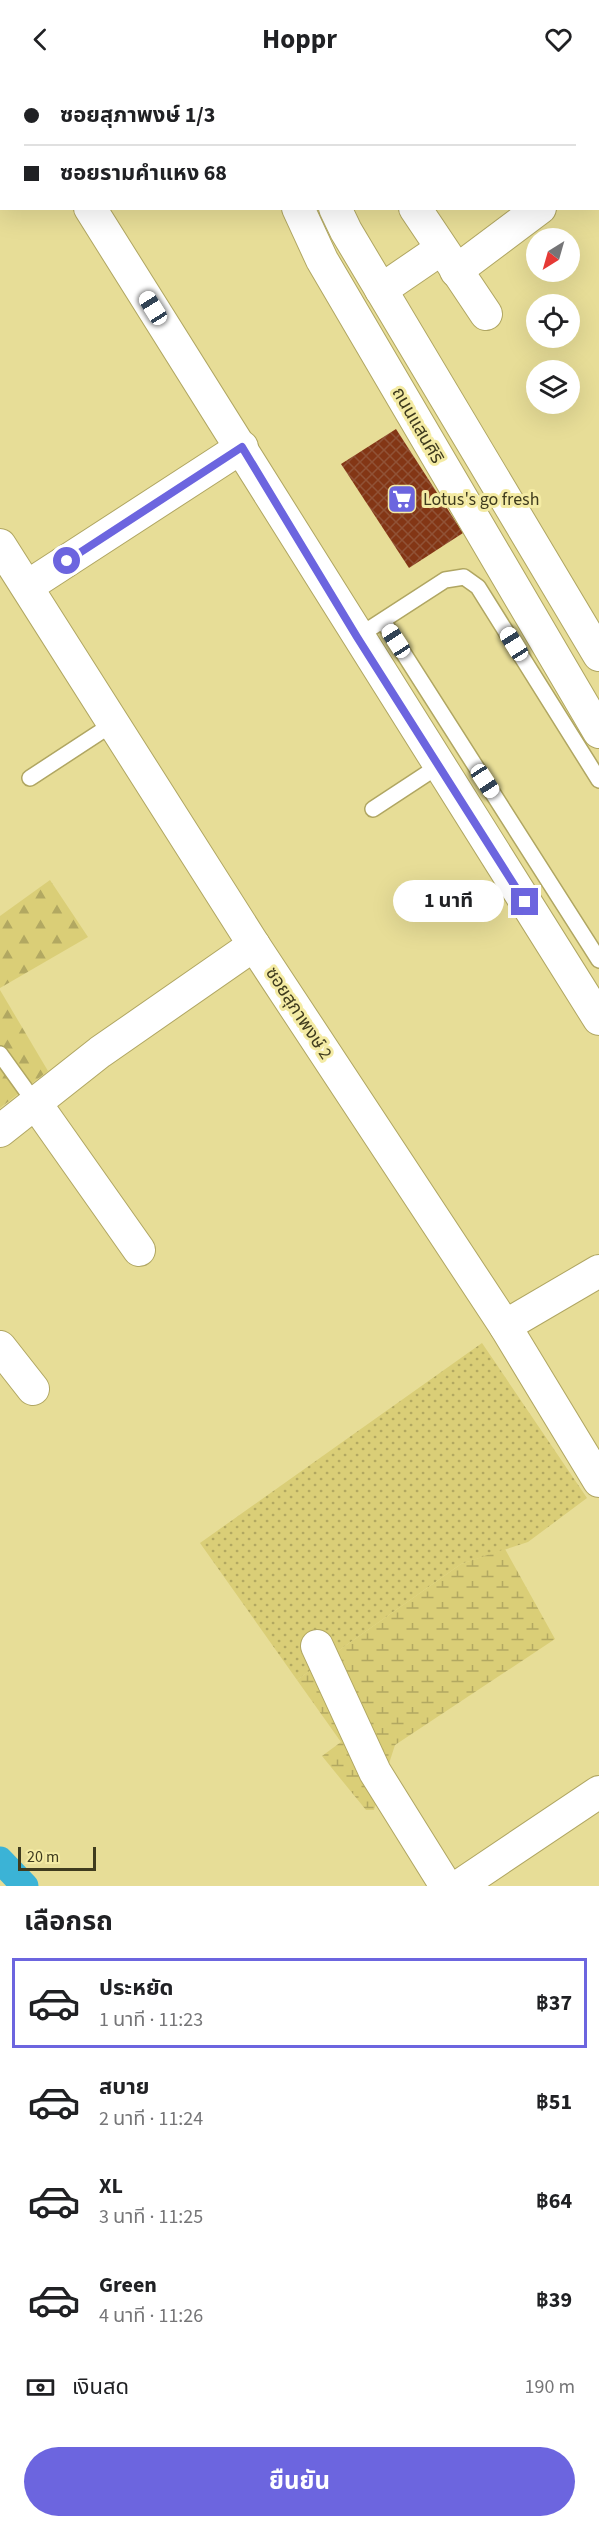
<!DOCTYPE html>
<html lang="th">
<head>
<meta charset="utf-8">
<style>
  :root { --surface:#fff; --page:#f6f6f6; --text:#202124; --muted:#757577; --line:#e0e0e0; --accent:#6c65df }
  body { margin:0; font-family:"Source Sans 3","Noto Sans Thai",sans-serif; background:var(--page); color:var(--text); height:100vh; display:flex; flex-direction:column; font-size:22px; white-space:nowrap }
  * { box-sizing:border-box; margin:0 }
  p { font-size:20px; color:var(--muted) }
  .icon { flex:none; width:33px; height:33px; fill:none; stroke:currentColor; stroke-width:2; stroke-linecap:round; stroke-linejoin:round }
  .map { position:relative; height:1808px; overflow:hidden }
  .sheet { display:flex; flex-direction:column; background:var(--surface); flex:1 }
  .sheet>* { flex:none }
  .top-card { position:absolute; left:0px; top:0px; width:600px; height:132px; box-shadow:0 6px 24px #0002; display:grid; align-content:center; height:132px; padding:0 24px; background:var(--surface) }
  .needle { width:39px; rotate:217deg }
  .tools { position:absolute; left:526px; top:150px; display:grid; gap:12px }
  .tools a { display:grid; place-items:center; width:54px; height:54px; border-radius:50%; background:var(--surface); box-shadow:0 6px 24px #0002; font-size:30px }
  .scale { position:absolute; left:18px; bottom:15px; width:78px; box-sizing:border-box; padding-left:6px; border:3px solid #3f3b1e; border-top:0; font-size:16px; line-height:21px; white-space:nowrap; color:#3f3b1e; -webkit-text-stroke:4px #f4eba4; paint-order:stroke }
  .end { position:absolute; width:27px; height:27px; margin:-14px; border:8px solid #6c65df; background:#fff; box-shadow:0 0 0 3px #fff }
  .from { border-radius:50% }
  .bubble { position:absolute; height:42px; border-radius:21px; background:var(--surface); box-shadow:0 6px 24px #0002; font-size:20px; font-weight:700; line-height:42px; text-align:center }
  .car { position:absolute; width:18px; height:36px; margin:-18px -9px; border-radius:8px; box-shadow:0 0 4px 2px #0007; background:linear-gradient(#fff 24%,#345 0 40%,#fff 0 76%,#345 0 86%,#fff 0) }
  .top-card b { display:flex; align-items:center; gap:21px; height:57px; font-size:22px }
  .top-card b+b { border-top:2px solid var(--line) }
  .top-card i { width:15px; height:15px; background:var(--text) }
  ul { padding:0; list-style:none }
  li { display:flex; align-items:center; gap:18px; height:90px; margin:0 12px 9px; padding:0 12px; border:3px solid transparent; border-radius:0px }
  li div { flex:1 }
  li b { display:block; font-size:22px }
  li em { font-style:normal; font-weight:700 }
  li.active { border-color:var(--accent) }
  li>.icon { width:54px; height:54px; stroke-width:1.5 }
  h2 { padding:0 24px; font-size:27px; line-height:72px }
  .pay { display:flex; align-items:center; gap:15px; height:66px; padding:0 24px; font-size:22px }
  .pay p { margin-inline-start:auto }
  .primary-button { display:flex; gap:12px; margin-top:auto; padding:12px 24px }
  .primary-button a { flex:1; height:69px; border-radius:36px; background:var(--accent); color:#fff; font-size:24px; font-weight:700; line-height:69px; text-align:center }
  header { display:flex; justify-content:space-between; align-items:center; height:78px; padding:0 24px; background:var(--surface); font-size:27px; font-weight:700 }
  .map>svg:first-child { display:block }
</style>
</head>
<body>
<header><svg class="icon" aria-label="back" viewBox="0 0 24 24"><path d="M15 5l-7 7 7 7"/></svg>Hoppr<svg class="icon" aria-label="heart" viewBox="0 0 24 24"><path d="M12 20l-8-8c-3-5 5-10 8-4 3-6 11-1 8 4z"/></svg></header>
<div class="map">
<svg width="599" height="1808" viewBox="0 0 599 1808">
  <defs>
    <pattern id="grass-dots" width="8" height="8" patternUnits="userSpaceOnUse" patternTransform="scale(1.5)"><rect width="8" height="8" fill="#dace77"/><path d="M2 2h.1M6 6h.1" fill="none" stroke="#b2a861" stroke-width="1.8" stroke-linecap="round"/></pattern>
    <pattern id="forest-firs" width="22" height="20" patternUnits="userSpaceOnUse" patternTransform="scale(1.5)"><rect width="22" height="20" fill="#dace77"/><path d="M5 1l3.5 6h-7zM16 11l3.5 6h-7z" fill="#b2a861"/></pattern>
    <pattern id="wetland-marsh" width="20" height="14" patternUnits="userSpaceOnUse" patternTransform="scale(1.5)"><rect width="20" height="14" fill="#dace77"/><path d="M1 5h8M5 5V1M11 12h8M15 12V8" fill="none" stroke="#b2a861"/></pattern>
    <pattern id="building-cross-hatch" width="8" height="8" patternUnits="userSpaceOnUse" patternTransform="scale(1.5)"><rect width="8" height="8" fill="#833615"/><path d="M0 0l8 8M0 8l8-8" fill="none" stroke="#905236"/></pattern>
  </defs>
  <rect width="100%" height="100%" fill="#e7dd97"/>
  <path fill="url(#grass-dots)" d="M482 1265 587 1420 528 1464 461 1486 297 1602 200 1465Z"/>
  <g fill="url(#forest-firs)">
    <path d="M50 802 88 859 0 910V838Z"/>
    <path d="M0 912 48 993 0 1030Z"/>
  </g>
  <path fill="url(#wetland-marsh)" d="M505 1471 555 1561 395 1667 374 1732H366L322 1678 341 1664 297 1602 461 1486Z"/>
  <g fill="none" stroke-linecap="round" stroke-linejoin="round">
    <path stroke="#3bb3d6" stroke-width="27" d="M0 1782 25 1808"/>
  </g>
  <path fill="url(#building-cross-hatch)" d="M396 351 463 455 409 490 341 386Z"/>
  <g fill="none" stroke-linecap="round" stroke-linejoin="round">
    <g stroke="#b0a662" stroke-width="18">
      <g id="service">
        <path d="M383 543 599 882"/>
        <path d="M357 559 445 502 464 499 478 509 599 702"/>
        <path d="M30 700 114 645"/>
        <path d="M373 731 440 687"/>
        <path d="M0 976 36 1026"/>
      </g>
    </g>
    <g stroke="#b0a662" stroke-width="34">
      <g id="minor">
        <path d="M7 0 8 2"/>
        <path d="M232 0 233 2"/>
        <path d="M269 0 270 2"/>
        <path d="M328 0 329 2"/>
        <path d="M553 0 554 2"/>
        <path d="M598 60 599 61"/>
        <path d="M598 87H599"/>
        <path d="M90 130 599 941"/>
        <path d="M298 130 322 182 599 654"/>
        <path d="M335 130 346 153 599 577"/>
        <path d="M415 130 486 236"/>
        <path d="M456 193 540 130"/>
        <path d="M381 212 441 171"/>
        <path d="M0 467 254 867 505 1248 599 1403"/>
        <path d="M28 508 242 369"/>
        <path d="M36 1026 139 1172"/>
        <path d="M0 1053 100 974 254 867"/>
        <path d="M505 1248 599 1193"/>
        <path d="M0 1269 33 1311"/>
        <path d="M317 1568 375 1694 446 1808"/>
        <path d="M459 1808 599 1714"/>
      </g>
    </g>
    <use href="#service" stroke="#fff" stroke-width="15"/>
    <use href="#minor" stroke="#fff" stroke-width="32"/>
  </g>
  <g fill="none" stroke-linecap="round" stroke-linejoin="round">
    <path stroke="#6c65df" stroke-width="8" d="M67 483 242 369 357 559 525 824"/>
  </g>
  <defs>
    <g id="supermarket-square" transform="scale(1.5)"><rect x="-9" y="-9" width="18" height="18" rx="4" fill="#6c65df" stroke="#f4eba4"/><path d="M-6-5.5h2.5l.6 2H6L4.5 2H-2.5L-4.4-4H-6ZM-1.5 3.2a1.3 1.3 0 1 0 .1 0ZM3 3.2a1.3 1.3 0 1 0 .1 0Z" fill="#fff"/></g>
  </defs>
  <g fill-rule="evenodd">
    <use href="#supermarket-square" x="402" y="421"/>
  </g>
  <g text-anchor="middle" stroke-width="6" stroke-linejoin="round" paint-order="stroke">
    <g font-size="18" fill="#3f3b1e" stroke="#f4eba4">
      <text transform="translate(418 347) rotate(60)" y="6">ถนนแสนศิริ</text>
      <text transform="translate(299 935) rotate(57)" y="6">ซอยสุภาพงษ์ 2</text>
    </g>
    <g font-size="18" fill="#3f3b1e" stroke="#f4eba4" text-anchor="start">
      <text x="423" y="427">Lotus's go fresh</text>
    </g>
  </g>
</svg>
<div class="tools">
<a><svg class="needle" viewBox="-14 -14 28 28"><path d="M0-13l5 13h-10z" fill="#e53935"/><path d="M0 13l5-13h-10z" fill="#757577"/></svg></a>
<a><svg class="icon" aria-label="locate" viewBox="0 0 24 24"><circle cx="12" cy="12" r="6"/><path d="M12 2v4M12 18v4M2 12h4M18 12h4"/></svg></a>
<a><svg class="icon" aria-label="layers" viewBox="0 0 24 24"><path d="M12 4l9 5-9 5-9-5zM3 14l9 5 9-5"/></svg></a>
</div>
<div class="scale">20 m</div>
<i class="end from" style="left:67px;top:483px"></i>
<i class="end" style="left:525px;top:824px"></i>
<div class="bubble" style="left:393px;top:802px;width:111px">1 นาที</div>
<i class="car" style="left:153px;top:230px;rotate:328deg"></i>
<i class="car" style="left:396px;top:563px;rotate:327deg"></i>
<i class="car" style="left:514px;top:566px;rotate:328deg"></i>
<i class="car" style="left:485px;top:703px;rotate:147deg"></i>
<div class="top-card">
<b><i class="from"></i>ซอยสุภาพงษ์ 1/3</b>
<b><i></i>ซอยรามคำแหง 68</b>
</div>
</div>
<section class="sheet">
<h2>เลือกรถ</h2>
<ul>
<li class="active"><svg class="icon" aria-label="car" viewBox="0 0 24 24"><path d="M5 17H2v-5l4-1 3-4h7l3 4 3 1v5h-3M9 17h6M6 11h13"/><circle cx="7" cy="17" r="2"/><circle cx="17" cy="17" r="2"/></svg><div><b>ประหยัด</b><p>1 นาที · 11:23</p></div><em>฿37</em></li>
<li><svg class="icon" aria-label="car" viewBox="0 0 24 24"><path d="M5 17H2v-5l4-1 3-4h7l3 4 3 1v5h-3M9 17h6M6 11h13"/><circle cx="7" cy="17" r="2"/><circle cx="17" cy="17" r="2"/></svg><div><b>สบาย</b><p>2 นาที · 11:24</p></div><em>฿51</em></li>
<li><svg class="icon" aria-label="car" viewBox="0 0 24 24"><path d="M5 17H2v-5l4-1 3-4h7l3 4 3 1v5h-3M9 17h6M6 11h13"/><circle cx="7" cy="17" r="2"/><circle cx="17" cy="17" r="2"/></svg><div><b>XL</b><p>3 นาที · 11:25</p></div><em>฿64</em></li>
<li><svg class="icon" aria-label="car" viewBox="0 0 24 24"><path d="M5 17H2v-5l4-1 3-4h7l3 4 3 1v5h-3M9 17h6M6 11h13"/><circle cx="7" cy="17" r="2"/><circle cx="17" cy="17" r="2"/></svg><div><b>Green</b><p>4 นาที · 11:26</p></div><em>฿39</em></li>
</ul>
<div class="pay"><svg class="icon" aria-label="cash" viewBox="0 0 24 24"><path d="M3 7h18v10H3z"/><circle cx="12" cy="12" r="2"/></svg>เงินสด<p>190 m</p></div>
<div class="primary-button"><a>ยืนยัน</a></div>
</section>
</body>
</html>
